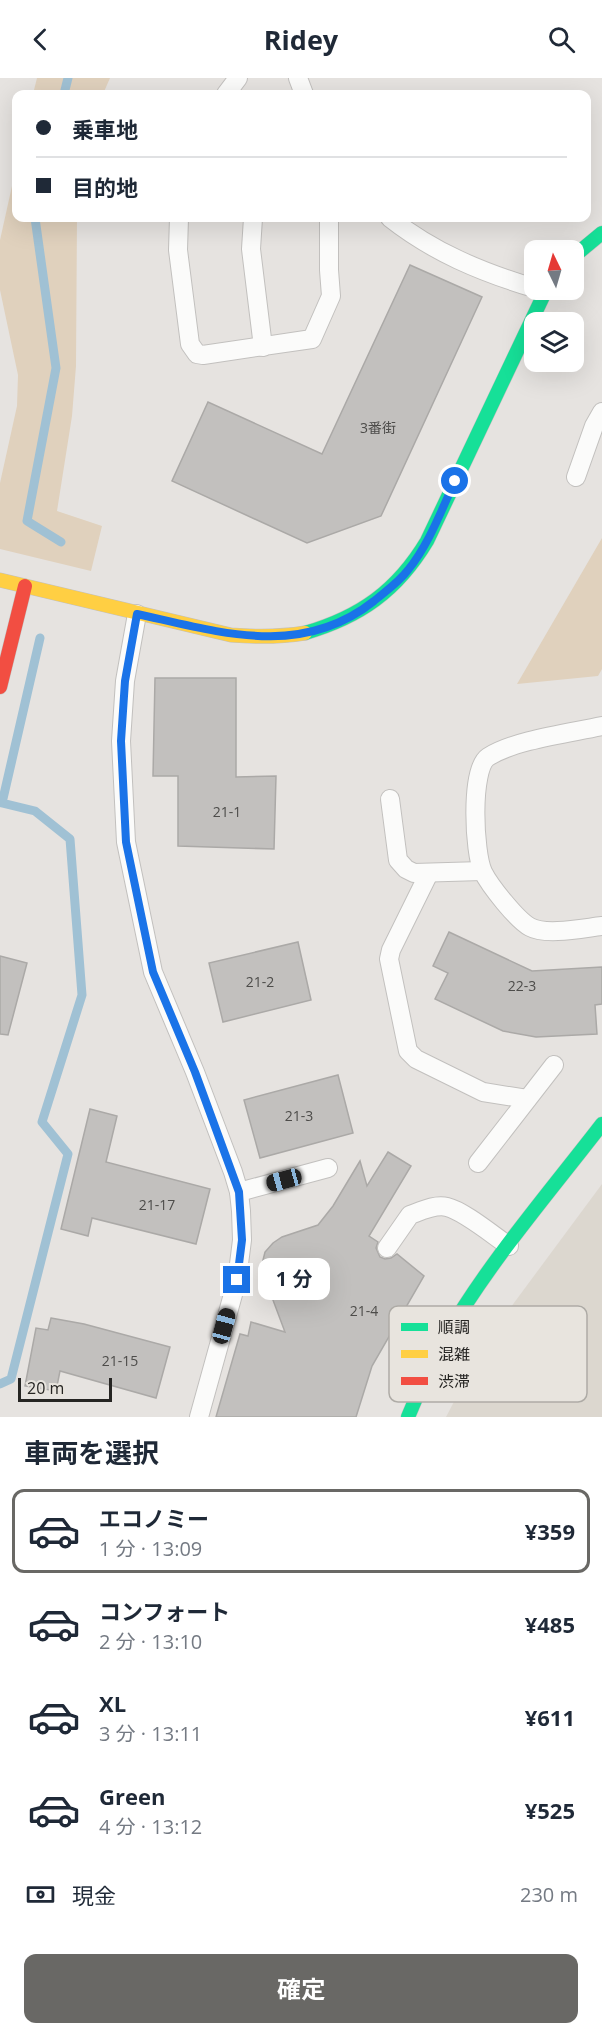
<!DOCTYPE html>
<html lang="ja">
<head>
<meta charset="utf-8">
<style>
  :root { --surface:#fff; --page:#f6f6f7; --text:#1f2937; --muted:#747a83; --line:#e0e1e3; --accent:#696865 }
  body { margin:0; font-family:"Open Sans","Noto Sans JP",sans-serif; background:var(--page); color:var(--text); height:100vh; display:flex; flex-direction:column; font-size:22px; white-space:nowrap }
  * { box-sizing:border-box; margin:0 }
  p { font-size:20px; color:var(--muted) }
  .icon { flex:none; width:33px; height:33px; fill:none; stroke:currentColor; stroke-width:2; stroke-linecap:round; stroke-linejoin:round }
  .map { position:relative; height:1339px; overflow:hidden }
  .drawer { display:flex; flex-direction:column; background:var(--surface); flex:1 }
  .drawer>* { flex:none }
  .hud { position:absolute; left:12px; top:12px; width:579px; height:132px; border-radius:12px; box-shadow:0 6px 24px #0002; display:grid; align-content:center; height:132px; padding:0 24px; background:var(--surface) }
  .needle { width:39px; rotate:355deg }
  .tools { position:absolute; left:524px; top:162px; display:grid; gap:12px }
  .tools a { display:grid; place-items:center; width:60px; height:60px; border-radius:12px; background:var(--surface); box-shadow:0 6px 24px #0002; font-size:30px }
  .scale { position:absolute; left:18px; bottom:15px; width:94px; box-sizing:border-box; padding-left:6px; border:3px solid #262523; border-top:0; font-size:16px; line-height:21px; white-space:nowrap; color:#262523; -webkit-text-stroke:4px #e8e4de; paint-order:stroke }
  .end { position:absolute; width:27px; height:27px; margin:-14px; border:8px solid #1a73e8; background:#fff; box-shadow:0 0 0 3px #fff }
  .from { border-radius:50% }
  .bubble { position:absolute; height:42px; border-radius:12px; background:var(--surface); box-shadow:0 6px 24px #0002; font-size:20px; font-weight:700; line-height:42px; text-align:center }
  .car { position:absolute; width:18px; height:36px; margin:-18px -9px; border-radius:8px; box-shadow:0 0 4px 2px #0007; background:linear-gradient(#222 24%,#8ab4d8 0 40%,#222 0 76%,#8ab4d8 0 86%,#222 0) }
  .hud b { display:flex; align-items:center; gap:21px; height:57px; font-size:22px }
  .hud b+b { border-top:2px solid var(--line) }
  .hud i { width:15px; height:15px; background:var(--text) }
  ul { padding:0; list-style:none }
  li { display:flex; align-items:center; gap:18px; height:84px; margin:0 12px 9px; padding:0 12px; border:3px solid transparent; border-radius:12px }
  li div { flex:1 }
  li b { display:block; font-size:22px }
  li em { font-style:normal; font-weight:700 }
  li.selected { border-color:var(--accent) }
  li>.icon { width:54px; height:54px; stroke-width:1.5 }
  h2 { padding:0 24px; font-size:27px; line-height:72px }
  .pay { display:flex; align-items:center; gap:15px; height:66px; padding:0 24px; font-size:22px }
  .pay p { margin-inline-start:auto }
  .primary-button { display:flex; gap:12px; margin-top:auto; padding:12px 24px }
  .primary-button a { flex:1; height:69px; border-radius:12px; background:var(--accent); color:#fff; font-size:24px; font-weight:700; line-height:69px; text-align:center }
  header { display:flex; justify-content:space-between; align-items:center; height:78px; padding:0 24px; background:var(--surface); font-size:27px; font-weight:700 }
  .map>svg:first-child { display:block }
</style>
</head>
<body>
<header><svg class="icon" aria-label="back" viewBox="0 0 24 24"><path d="M15 5l-7 7 7 7"/></svg>Ridey<svg class="icon" aria-label="search" viewBox="0 0 24 24"><circle cx="10" cy="10" r="6"/><path d="M15 15l6 6"/></svg></header>
<div class="map">
<svg width="602" height="1339" viewBox="0 0 602 1339">
  <rect width="100%" height="100%" fill="#e6e3e0"/>
  <path fill="#dcd7cf" d="M602 1106V1339H446L485 1264Z"/>
  <g fill="#e0d1bd">
    <path d="M37 0H110L103 16H33Z"/>
    <path d="M16 90V140H77L76 288 72 338 57 433 102 448 91 493 0 471V405L17 328 18 297 0 212V162Z"/>
    <path d="M602 460V591L598 598 517 606Z"/>
  </g>
  <g fill="none" stroke-linecap="round" stroke-linejoin="round">
    <g stroke="#a0c1d4" stroke-width="9">
      <path d="M64 16 68 0"/>
      <path d="M35 140 56 290 27 443 61 464"/>
      <path d="M0 1306 11 1301 68 1076 42 1044 82 917 70 761 35 733 2 725 40 560"/>
    </g>
  </g>
  <g fill="#c2c0be" stroke="#aba9a7" stroke-width="1.5">
    <path d="M410 187 482 219 381 438 307 465 172 403 208 324 322 376Z"/>
    <path d="M155 600H236V699L276 698 274 771 178 768V698H153Z"/>
    <path d="M449 854 532 893 602 889V926L595 927 597 956 536 959 503 953 435 921 448 895 433 888Z"/>
    <path d="M298 864 311 922 223 944 209 885Z"/>
    <path d="M0 878 27 885 8 957 0 956Z"/>
    <path d="M338 997 353 1055 260 1080 244 1022Z"/>
    <path d="M90 1031 117 1038 106 1084 210 1111 196 1166 92 1140 88 1158 61 1151Z"/>
    <path d="M388 1074 411 1088 369 1158 378 1164 376 1170 380 1179 385 1181 391 1180 397 1176 424 1198 372 1288 356 1339H216L240 1256 248 1258 251 1244 285 1254 264 1198 262 1186 265 1174 273 1165 282 1159 318 1147 333 1128 360 1083 367 1108Z"/>
    <path d="M51 1240 84 1246 170 1269 156 1320 60 1293 56 1313 25 1308 36 1250 48 1252Z"/>
  </g>
  <g fill="none" stroke-linecap="round" stroke-linejoin="round">
    <g stroke="#c2c0be" stroke-width="20">
      <g id="lane">
        <path d="M298 0 304 16"/>
        <path d="M226 16 238 0"/>
        <path d="M179 140 178 172 190 266 197 276 203 277 312 261 331 218 329 192V140"/>
        <path d="M253 140 251 171 263 269"/>
        <path d="M390 140C433 174 481 194 534 210"/>
        <path d="M576 399 594 348 602 334"/>
        <path d="M137 536 125 603 121 663 126 764 153 894 195 994 233 1094 239 1114 241 1133 242 1162 237 1202 199 1339"/>
        <path d="M602 648C570 655 514 662 488 679 470 691 474 775 483 794 490 808 517 842 530 849 546 858 584 850 602 848"/>
        <path d="M390 721 398 782 406 791 414 795 482 793"/>
        <path d="M429 795 391 872 389 881 408 973 416 981 483 1014 527 1021"/>
        <path d="M478 1085 554 987"/>
        <path d="M239 1114 328 1090"/>
        <path d="M387 1170 410 1137C421 1133 435 1126 447 1129 464 1133 494 1158 509 1168"/>
      </g>
    </g>
    <g stroke="#c2c0be" stroke-width="15">
      <g id="fast">
        <path d="M573 179 602 155"/>
        <path d="M305 555C360 539 397 513 427 463L546 212"/>
        <path d="M408 1339C419 1312 431 1286 445 1260 489 1184 548 1116 602 1046"/>
      </g>
    </g>
    <g stroke="#c2c0be" stroke-width="15">
      <path id="slow" d="M0 502 231 557C256 559 280 559 305 555"/>
    </g>
    <g stroke="#c2c0be" stroke-width="15">
      <path id="jam" d="M0 609 25 508"/>
    </g>
    <use href="#lane" stroke="#fbfbfa" stroke-width="18"/>
    <use href="#fast" stroke="#16e098" stroke-width="14"/>
    <use href="#slow" stroke="#ffcf43" stroke-width="14"/>
    <use href="#jam" stroke="#f24e42" stroke-width="14"/>
  </g>
  <g fill="none" stroke-linecap="round" stroke-linejoin="round">
    <path stroke="#1a73e8" stroke-width="8" d="M237 1202 242 1162 239 1114 195 994 153 894 126 764 121 663 125 603 137 536C219 554 301 581 374 523 386 513 399 504 408 492 429 466 441 433 455 403"/>
  </g>
  <g text-anchor="middle" stroke-width="5" stroke-linejoin="round" paint-order="stroke">
    <g font-size="14" fill="#4d4c4a">
      <text x="378" y="355">3番街</text>
      <text x="227" y="739">21-1</text>
      <text x="260" y="909">21-2</text>
      <text x="522" y="913">22-3</text>
      <text x="299" y="1043">21-3</text>
      <text x="157" y="1132">21-17</text>
      <text x="364" y="1238">21-4</text>
      <text x="120" y="1288">21-15</text>
    </g>
  </g>
  <rect x="389" y="1228" width="198" height="96" rx="9" fill="#e8e4de" stroke="#aeaba6" stroke-width="1.5"/>
  <rect x="401" y="1245" width="27" height="8" fill="#16e098"/>
  <rect x="401" y="1272" width="27" height="8" fill="#ffcf43"/>
  <rect x="401" y="1299" width="27" height="8" fill="#f24e42"/>
  <g font-size="16" fill="#262523">
    <text x="438" y="1255">順調</text>
    <text x="438" y="1282">混雑</text>
    <text x="438" y="1309">渋滞</text>
  </g>
</svg>
<div class="tools">
<a><svg class="needle" viewBox="-14 -14 28 28"><path d="M0-13l5 13h-10z" fill="#e53935"/><path d="M0 13l5-13h-10z" fill="#747a83"/></svg></a>
<a><svg class="icon" aria-label="layers" viewBox="0 0 24 24"><path d="M12 4l9 5-9 5-9-5zM3 14l9 5 9-5"/></svg></a>
</div>
<div class="scale">20 m</div>
<i class="end from" style="left:455px;top:403px"></i>
<i class="end" style="left:237px;top:1202px"></i>
<div class="bubble" style="left:258px;top:1180px;width:72px">1 分</div>
<i class="car" style="left:284px;top:1102px;rotate:255deg"></i>
<i class="car" style="left:224px;top:1248px;rotate:15deg"></i>
<div class="hud">
<b><i class="from"></i>乗車地</b>
<b><i></i>目的地</b>
</div>
</div>
<section class="drawer">
<h2>車両を選択</h2>
<ul>
<li class="selected"><svg class="icon" aria-label="car" viewBox="0 0 24 24"><path d="M5 17H2v-5l4-1 3-4h7l3 4 3 1v5h-3M9 17h6M6 11h13"/><circle cx="7" cy="17" r="2"/><circle cx="17" cy="17" r="2"/></svg><div><b>エコノミー</b><p>1 分 · 13:09</p></div><em>¥359</em></li>
<li><svg class="icon" aria-label="car" viewBox="0 0 24 24"><path d="M5 17H2v-5l4-1 3-4h7l3 4 3 1v5h-3M9 17h6M6 11h13"/><circle cx="7" cy="17" r="2"/><circle cx="17" cy="17" r="2"/></svg><div><b>コンフォート</b><p>2 分 · 13:10</p></div><em>¥485</em></li>
<li><svg class="icon" aria-label="car" viewBox="0 0 24 24"><path d="M5 17H2v-5l4-1 3-4h7l3 4 3 1v5h-3M9 17h6M6 11h13"/><circle cx="7" cy="17" r="2"/><circle cx="17" cy="17" r="2"/></svg><div><b>XL</b><p>3 分 · 13:11</p></div><em>¥611</em></li>
<li><svg class="icon" aria-label="car" viewBox="0 0 24 24"><path d="M5 17H2v-5l4-1 3-4h7l3 4 3 1v5h-3M9 17h6M6 11h13"/><circle cx="7" cy="17" r="2"/><circle cx="17" cy="17" r="2"/></svg><div><b>Green</b><p>4 分 · 13:12</p></div><em>¥525</em></li>
</ul>
<div class="pay"><svg class="icon" aria-label="cash" viewBox="0 0 24 24"><path d="M3 7h18v10H3z"/><circle cx="12" cy="12" r="2"/></svg>現金<p>230 m</p></div>
<div class="primary-button"><a>確定</a></div>
</section>
</body>
</html>
